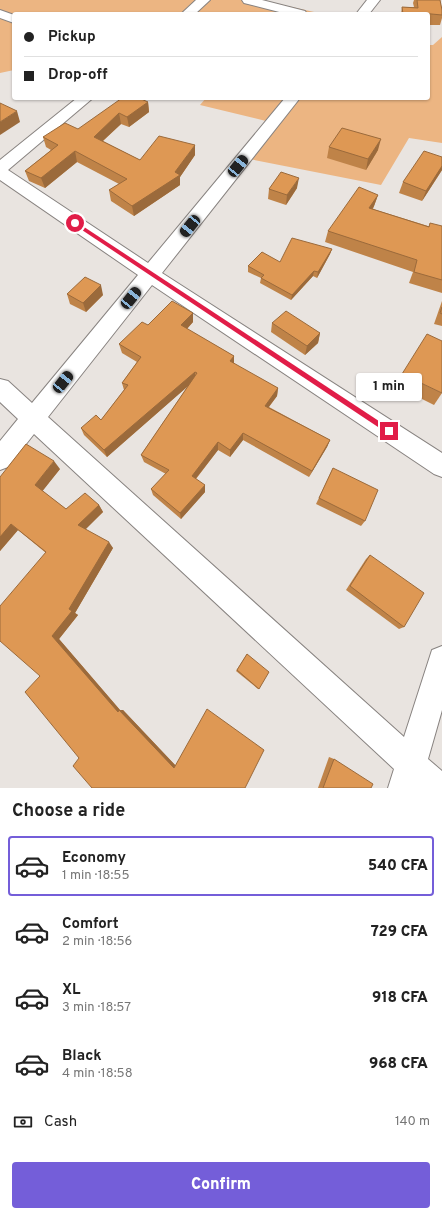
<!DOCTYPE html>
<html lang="en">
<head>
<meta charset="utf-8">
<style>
  :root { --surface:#fff; --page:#f2f2f2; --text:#222; --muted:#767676; --line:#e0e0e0; --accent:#745ed9 }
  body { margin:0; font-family:Overpass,sans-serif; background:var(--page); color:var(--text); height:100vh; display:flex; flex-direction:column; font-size:15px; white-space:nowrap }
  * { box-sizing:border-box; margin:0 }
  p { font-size:13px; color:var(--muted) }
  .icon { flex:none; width:22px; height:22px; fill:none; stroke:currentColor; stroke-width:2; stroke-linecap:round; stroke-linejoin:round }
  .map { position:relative; height:788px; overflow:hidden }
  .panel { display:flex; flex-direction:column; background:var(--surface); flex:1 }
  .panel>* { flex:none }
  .banner { position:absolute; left:12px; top:12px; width:418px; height:88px; border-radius:4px; box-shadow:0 1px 3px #0004; display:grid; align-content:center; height:88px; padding:0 12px; background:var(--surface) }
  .end { position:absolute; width:18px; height:18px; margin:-9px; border:5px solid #e11d48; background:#fff; box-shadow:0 0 0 2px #fff }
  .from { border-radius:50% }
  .bubble { position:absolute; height:28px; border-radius:4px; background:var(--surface); box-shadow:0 1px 3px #0004; font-size:13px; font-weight:800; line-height:28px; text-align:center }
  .car { position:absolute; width:12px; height:24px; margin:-12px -6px; border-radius:5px; box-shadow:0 0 3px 1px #0007; background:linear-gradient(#222 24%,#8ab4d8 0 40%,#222 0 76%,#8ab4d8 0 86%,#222 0) }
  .banner b { display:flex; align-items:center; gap:14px; height:38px; font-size:15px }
  .banner b+b { border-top:1px solid var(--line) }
  .banner i { width:10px; height:10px; background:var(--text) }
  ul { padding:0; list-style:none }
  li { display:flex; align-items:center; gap:12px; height:60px; margin:0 8px 6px; padding:0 4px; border:2px solid transparent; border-radius:4px }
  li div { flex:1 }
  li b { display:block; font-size:15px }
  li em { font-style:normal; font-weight:800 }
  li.selected { border-color:var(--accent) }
  li>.icon { width:36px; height:36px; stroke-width:1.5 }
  h2 { padding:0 12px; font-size:18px; line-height:48px }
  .pay { display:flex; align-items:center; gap:10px; height:44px; padding:0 12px; font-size:15px }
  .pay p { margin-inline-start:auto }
  .primary-button { display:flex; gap:8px; margin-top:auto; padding:8px 12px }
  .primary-button a { flex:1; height:46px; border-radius:4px; background:var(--accent); color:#fff; font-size:16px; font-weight:800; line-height:46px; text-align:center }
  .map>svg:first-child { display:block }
</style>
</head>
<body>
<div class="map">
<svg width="442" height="788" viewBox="0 0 442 788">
  <rect width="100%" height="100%" fill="#e9e4e0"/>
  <g fill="#ecb582">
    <path d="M0 0H261L323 14H14V70L0 73Z"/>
    <path d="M442 37V143L409 138 381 185 239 157 266 121 200 105 206 98H428V45H433Z"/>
  </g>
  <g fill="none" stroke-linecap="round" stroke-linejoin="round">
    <g stroke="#888380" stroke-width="2">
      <g id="minor">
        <path d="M196 0H210L195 14H181Z"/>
        <path d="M242 0H262L305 11 307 14H287L244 3Z"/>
        <path d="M367 0H380L369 14H356Z"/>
        <path d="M0 10 14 15V23L0 18Z"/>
        <path d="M77 98H93L8 170 148 263 285 98H300L162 273 442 453V477L434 474 152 285 48 417 404 737 432 650 442 646V710L428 759 442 771V788H388L394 769 34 434 8 467 0 470V441L18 419 0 402V379L8 381 32 403 138 275 0 180V160Z"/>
      </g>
    </g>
    <use href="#minor" fill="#fff" fill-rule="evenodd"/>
  </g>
  <g fill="#bf8348">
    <path d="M414 0H440L442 10V18L440 25H428V14H401L402 7H414L413 3Z"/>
    <path d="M148 102 149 112 129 127 121 124 103 141 140 160 195 155 180 177V185L134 216 111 201 109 190 119 184 77 162 45 188 29 181 25 171 51 150 46 147 43 137 78 129Z"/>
    <path d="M329 147 378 150 366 170 327 158Z"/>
    <path d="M442 157V170L422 201 399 193 403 182Z"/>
    <path d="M297 188 286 205 268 199 269 189Z"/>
    <path d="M378 195 374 206 373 209 428 226H442V293L409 283 413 272 325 242 328 231Z"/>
    <path d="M332 249 330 254 317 278 313 276 291 300 260 283 261 278 248 272V266L280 262Z"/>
    <path d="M67 294 103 295 86 312 70 304Z"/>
    <path d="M442 301V326L434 324Z"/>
    <path d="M193 313V322L187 329 234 356V364L278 388 277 396 269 407 330 440 327 447 309 477 243 440 230 457 218 450 196 479 205 492 181 519 153 495 151 489 166 474 144 462 141 455 188 386 107 457 84 435 81 428 101 420 124 390 122 383 137 362 122 353 119 344 148 325Z"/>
    <path d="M272 323 320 333 318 343 305 355 271 332Z"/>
    <path d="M402 374 442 393 434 405 396 386Z"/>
    <path d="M333 468 365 521 361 526 316 504Z"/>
    <path d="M60 469 42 491 66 509 99 505 103 512 85 529 113 548 75 613 78 615 59 639 120 710H123L175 765 245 788 79 758 40 676 46 553 18 530 0 551V477Z"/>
    <path d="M370 555 404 627 399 629 346 590 366 559Z"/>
    <path d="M247 654 259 689H258L236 671Z"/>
    <path d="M329 757 334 759 371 788H318Z"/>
  </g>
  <g fill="#9b6a3b">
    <path d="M148 102 149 112 129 127 127 117Z"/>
    <path d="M17 111 20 122 0 135V122Z"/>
    <path d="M119 113 121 124 96 147 94 137Z"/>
    <path d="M381 139 378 150 366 170 368 159Z"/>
    <path d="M195 145V155L180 177V185L134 216 132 206 175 172Z"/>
    <path d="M75 151 77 162 45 188 41 178Z"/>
    <path d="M442 166V170L422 201 426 191Z"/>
    <path d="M299 178 297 188 286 205 287 195Z"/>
    <path d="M378 195 374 206 365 220 369 208Z"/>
    <path d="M332 249 330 254 317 278 318 272Z"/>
    <path d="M314 271 313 276 291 300 292 295Z"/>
    <path d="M101 285 103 295 86 312 83 303Z"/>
    <path d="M193 313V322L182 334 181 325Z"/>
    <path d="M320 333 318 343 305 355 307 346Z"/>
    <path d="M234 356V365L230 361Z"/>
    <path d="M195 372V380L107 457 104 450Z"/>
    <path d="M278 388 277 396 264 413 265 406Z"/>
    <path d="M243 433V440L230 457V450Z"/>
    <path d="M330 440 327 447 309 477 312 471Z"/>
    <path d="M218 442V450L193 482 192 476Z"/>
    <path d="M54 461 60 469 41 493 35 485Z"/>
    <path d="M205 485V492L181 519 180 513Z"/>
    <path d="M99 505 103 512 83 532 78 525Z"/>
    <path d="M11 524 18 530 0 551V537Z"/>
    <path d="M109 542 113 548 75 613 78 615 59 639 120 710H123L176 766 174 768 118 712 52 636Z"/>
  </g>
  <g fill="#de9854" stroke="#9b6a3b">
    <path d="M417 0H440L442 10V15L421 13V14H403L402 7 418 8Z"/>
    <path d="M122 98H139L148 102 127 117 119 113 94 137 140 160 159 136 195 145 175 172 180 175 132 206 109 190 127 179 75 151 41 178 25 171 58 145 43 137 65 123 78 129Z"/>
    <path d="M0 103 17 111 0 122Z"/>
    <path d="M342 128 381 139 368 159 329 147Z"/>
    <path d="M424 151 442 157V166L426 191 403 182Z"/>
    <path d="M281 172 299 178 287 195 269 189Z"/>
    <path d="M359 187 378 195 369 208 429 227 430 223 442 226V280L414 272 417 260 328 231Z"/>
    <path d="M292 238 332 249 318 272 314 271 292 295 261 278 264 275 248 266 262 252 280 262Z"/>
    <path d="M85 277 101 285 83 303 67 294Z"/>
    <path d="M172 301 193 313 181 325 234 356 230 361 278 388 265 406 330 440 312 471 243 433 230 450 218 442 192 476 205 485 180 513 151 489 169 470 141 455 197 373 195 372 104 450 81 428 96 415 101 420 128 385 122 383 141 357 119 344 142 322 148 325Z"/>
    <path d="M442 307V314L440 313Z"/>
    <path d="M286 311 320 333 307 346 272 323Z"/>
    <path d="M427 334 442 341V393L402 374Z"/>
    <path d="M26 444 54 461 35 485 66 509 85 493 99 505 78 525 109 542 69 609 72 611 52 636 118 712 119 710 174 768 207 709 264 750 245 788H92L73 766 79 758 25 692 40 676 0 641V606L46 552 11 524 0 537V477Z"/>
    <path d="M333 468 378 490 365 521 319 498Z"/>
    <path d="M370 555 424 593 404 627 350 586Z"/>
    <path d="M247 654 269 672 259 689 237 670Z"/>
    <path d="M334 759 373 784 371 788H323Z"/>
  </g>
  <path fill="#e11d48" d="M75 221 391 429V433H387L73 224V222Z"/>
</svg>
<i class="end from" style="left:75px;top:223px"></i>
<i class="end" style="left:389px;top:431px"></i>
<div class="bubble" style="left:356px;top:373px;width:66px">1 min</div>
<i class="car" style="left:238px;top:166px;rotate:39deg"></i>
<i class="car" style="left:190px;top:226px;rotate:219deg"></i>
<i class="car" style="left:131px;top:298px;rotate:39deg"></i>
<i class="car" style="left:63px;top:382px;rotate:39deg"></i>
<div class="banner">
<b><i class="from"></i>Pickup</b>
<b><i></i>Drop-off</b>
</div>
</div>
<section class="panel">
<h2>Choose a ride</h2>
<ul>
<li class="selected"><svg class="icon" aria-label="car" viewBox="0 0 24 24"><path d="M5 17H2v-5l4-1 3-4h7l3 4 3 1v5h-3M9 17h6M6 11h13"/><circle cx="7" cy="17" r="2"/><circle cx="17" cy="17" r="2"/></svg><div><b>Economy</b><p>1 min · 18:55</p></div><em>540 CFA</em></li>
<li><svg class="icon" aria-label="car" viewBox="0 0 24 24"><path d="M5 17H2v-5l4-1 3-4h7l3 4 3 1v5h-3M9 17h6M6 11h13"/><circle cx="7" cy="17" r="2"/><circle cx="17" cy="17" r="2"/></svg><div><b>Comfort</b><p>2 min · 18:56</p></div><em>729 CFA</em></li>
<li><svg class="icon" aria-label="car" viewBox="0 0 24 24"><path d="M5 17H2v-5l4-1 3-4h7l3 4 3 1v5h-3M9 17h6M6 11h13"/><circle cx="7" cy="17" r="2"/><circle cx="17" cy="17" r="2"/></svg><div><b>XL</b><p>3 min · 18:57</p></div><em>918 CFA</em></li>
<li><svg class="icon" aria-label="car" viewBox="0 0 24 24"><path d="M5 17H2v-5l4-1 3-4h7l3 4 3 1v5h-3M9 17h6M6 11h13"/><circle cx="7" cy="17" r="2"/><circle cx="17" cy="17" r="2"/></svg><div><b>Black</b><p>4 min · 18:58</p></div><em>968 CFA</em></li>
</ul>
<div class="pay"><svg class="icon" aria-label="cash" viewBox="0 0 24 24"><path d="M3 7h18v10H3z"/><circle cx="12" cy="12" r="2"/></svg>Cash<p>140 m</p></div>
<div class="primary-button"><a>Confirm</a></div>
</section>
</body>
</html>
